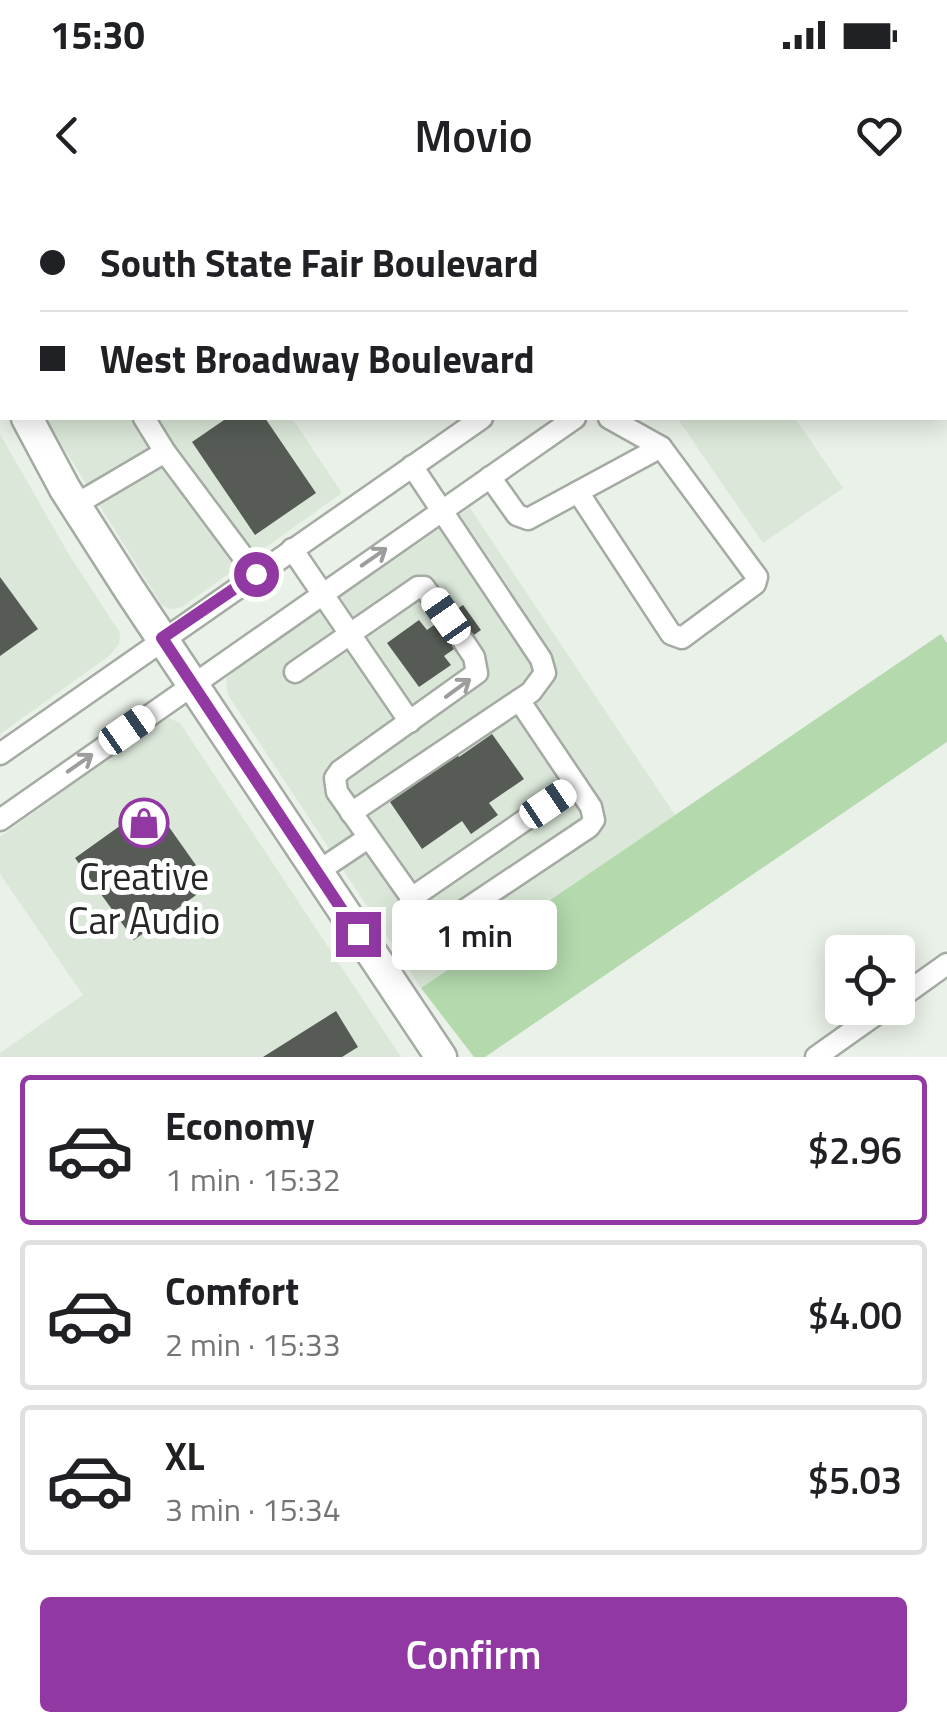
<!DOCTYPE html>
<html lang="en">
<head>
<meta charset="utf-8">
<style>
  :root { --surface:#fff; --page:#f6f6f6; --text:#202124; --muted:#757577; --line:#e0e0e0; --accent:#9238a3 }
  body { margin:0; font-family:"Titillium Web",sans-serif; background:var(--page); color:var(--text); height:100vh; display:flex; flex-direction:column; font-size:38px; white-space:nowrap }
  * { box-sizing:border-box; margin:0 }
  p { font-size:32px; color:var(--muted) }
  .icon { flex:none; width:55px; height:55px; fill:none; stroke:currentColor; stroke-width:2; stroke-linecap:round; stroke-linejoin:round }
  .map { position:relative; height:857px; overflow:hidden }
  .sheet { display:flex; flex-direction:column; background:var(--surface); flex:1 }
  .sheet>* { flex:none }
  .banner { position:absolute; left:0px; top:0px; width:948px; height:220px; box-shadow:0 5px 25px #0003; display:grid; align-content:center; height:220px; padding:0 40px; background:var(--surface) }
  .controls { position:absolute; left:825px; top:735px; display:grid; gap:20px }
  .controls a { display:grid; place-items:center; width:90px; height:90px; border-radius:10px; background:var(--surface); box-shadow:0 5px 25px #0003; font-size:50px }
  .end { position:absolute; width:45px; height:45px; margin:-22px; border:12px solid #9238a3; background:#fff; box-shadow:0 0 0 5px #fff }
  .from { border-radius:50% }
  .bubble { position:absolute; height:70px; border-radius:10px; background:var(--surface); box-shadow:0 5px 25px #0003; font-size:32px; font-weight:600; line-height:70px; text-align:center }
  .car { position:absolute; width:30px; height:60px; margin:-30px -15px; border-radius:12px; box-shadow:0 0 8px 2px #0007; background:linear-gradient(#fff 24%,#345 0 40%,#fff 0 76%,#345 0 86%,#fff 0) }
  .banner b { display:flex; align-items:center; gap:35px; height:95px; font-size:38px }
  .banner b+b { border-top:2px solid var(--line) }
  .banner i { width:25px; height:25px; background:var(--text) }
  ul { padding:18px 0 0; list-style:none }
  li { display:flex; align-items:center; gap:30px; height:150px; margin:0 20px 15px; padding:0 20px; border:5px solid var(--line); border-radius:10px }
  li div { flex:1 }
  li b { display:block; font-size:38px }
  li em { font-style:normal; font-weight:600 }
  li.selected { border-color:var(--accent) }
  li>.icon { width:90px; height:90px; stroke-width:1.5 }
  .button { display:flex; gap:20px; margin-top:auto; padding:20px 40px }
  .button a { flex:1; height:115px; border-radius:10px; background:var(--accent); color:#fff; font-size:40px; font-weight:600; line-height:115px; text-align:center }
  .status { display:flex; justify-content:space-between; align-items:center; height:70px; padding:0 50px; background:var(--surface); direction:ltr }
  .status svg { height:28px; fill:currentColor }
  header { display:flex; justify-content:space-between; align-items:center; height:130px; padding:0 40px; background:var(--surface); font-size:45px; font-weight:600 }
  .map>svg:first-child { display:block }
</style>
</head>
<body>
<div class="status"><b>15:30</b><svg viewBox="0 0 49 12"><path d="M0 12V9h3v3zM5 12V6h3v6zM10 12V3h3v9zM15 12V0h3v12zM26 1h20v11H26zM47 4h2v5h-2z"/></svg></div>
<header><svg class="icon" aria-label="back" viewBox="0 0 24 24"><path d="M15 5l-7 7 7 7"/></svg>Movio<svg class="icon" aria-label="heart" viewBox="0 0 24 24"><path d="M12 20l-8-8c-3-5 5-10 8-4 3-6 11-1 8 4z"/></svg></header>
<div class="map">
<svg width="947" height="857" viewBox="0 0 947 857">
  <rect width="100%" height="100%" fill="#eaf1e8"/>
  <g fill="#dbe8d9">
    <path d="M0 0H145L146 2H2V135Z"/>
    <path d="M45 218H292L342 293 182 407 170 409 161 404Z"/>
    <path d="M677 218H795L843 288 763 343Z"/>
    <path d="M0 234 68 353 120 433 119 444 109 456 0 534Z"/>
    <path d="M470 308 675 615 421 788 228 495 226 479 237 467Z"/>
    <path d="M169 518 180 523 401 857H0V853L83 795 0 674V637L157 523Z"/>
  </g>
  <path fill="#b3d9ad" d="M941 434 947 443V542L485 857H474L421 788Z"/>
  <g fill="#565c55">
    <path d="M227 218H265L316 293 255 335 192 242Z"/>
    <path d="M0 377 38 429 0 456Z"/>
    <path d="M463 405 481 430 444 456 451 465 419 487 387 443 419 420 427 430Z"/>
    <path d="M492 534 524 579 489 603 498 615 471 634 462 621 422 649 390 602 444 564 442 561 455 552 459 557Z"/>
    <path d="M152 603 210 685 134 740 75 658Z"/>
    <path d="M336 811 358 847 342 857H263Z"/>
  </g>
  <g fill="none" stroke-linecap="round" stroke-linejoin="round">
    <path stroke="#c2c9c1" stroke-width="20" stroke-dasharray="20 10" stroke-linecap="butt" d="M446 417 464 442"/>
    <g stroke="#a4aba2" stroke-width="25">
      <g id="minor">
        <path d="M15 0 16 2"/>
        <path d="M437 0 440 2"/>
        <path d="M817 0 819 2"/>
        <path d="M794 2 798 0"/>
        <path d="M875 2 878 0"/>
        <path d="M0 86 2 85"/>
        <path d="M945 189 947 192"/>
        <path d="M144 218 165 252 256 374"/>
        <path d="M490 277 517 315 528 319 661 247"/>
        <path d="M578 292 671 434 682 438 755 384 757 377 661 247 609 218"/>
        <path d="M75 305 165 252"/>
        <path d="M292 349 410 522"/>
        <path d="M464 442 474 457 477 473 340 571 335 578 337 592 432 727 438 728 589 627 594 620 591 607 519 500"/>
        <path d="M295 472 418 387H424L446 417"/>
        <path d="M0 554 482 218"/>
        <path d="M351 613 531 492 545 473 541 459 412 266"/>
        <path d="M0 620 575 218"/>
        <path d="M317 672 368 638"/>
        <path d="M410 699 576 585"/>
        <path d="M898 799 947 764"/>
        <path d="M816 857 885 808"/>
      </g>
    </g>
    <g stroke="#a4aba2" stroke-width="35">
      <g id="highway">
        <path d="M0 168 2 172"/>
        <path d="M27 218 65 289 129 389 441 857"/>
      </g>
    </g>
    <use href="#minor" stroke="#fff" stroke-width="20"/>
    <use href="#highway" stroke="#fff" stroke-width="30"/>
  </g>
  <defs><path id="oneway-shaft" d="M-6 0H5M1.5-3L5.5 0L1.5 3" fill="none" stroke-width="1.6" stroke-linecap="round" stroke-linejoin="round" transform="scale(2.5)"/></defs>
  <g stroke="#9c9e9c">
    <use href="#oneway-shaft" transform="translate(374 357) rotate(-35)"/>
    <use href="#oneway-shaft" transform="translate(458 488) rotate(-36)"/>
    <use href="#oneway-shaft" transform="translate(80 563) rotate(-35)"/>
  </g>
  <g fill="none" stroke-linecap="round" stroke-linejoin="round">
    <path stroke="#9238a3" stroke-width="12" d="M256 374 162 438 358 734"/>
  </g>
  <defs>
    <g id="shop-ring" transform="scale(2.5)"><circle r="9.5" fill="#fff" stroke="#9238a3" stroke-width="1.5"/><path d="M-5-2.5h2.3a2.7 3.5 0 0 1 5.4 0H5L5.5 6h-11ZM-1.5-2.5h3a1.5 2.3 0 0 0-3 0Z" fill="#9238a3"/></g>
  </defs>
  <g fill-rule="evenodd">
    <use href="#shop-ring" x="144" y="623"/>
  </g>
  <g text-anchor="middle" stroke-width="10" stroke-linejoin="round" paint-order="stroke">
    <g font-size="38" fill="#242723" stroke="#fff">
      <text x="144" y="690">Creative<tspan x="144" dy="44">Car Audio</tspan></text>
    </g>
  </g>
</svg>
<div class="controls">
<a><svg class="icon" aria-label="locate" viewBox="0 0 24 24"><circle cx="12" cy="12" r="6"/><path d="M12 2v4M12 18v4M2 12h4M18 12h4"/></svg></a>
</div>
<i class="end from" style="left:256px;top:374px"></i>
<i class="end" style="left:358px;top:734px"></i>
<div class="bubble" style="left:392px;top:700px;width:165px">1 min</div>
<i class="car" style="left:446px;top:416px;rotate:325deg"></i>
<i class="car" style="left:127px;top:530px;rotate:55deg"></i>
<i class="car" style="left:548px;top:604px;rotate:56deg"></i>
<div class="banner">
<b><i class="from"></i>South State Fair Boulevard</b>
<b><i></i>West Broadway Boulevard</b>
</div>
</div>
<section class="sheet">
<ul>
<li class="selected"><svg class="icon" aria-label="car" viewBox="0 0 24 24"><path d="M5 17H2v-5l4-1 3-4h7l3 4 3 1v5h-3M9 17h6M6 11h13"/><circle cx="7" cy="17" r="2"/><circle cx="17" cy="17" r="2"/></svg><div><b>Economy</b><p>1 min · 15:32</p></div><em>$2.96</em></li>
<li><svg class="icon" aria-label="car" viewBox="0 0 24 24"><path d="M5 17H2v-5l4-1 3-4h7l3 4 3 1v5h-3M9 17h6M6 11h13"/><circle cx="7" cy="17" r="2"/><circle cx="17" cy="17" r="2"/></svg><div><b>Comfort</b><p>2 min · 15:33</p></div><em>$4.00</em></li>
<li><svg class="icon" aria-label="car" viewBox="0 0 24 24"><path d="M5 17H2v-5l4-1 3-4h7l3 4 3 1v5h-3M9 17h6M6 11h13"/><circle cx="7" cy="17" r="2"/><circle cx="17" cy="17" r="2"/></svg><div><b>XL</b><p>3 min · 15:34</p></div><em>$5.03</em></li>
</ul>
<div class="button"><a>Confirm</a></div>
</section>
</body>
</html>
